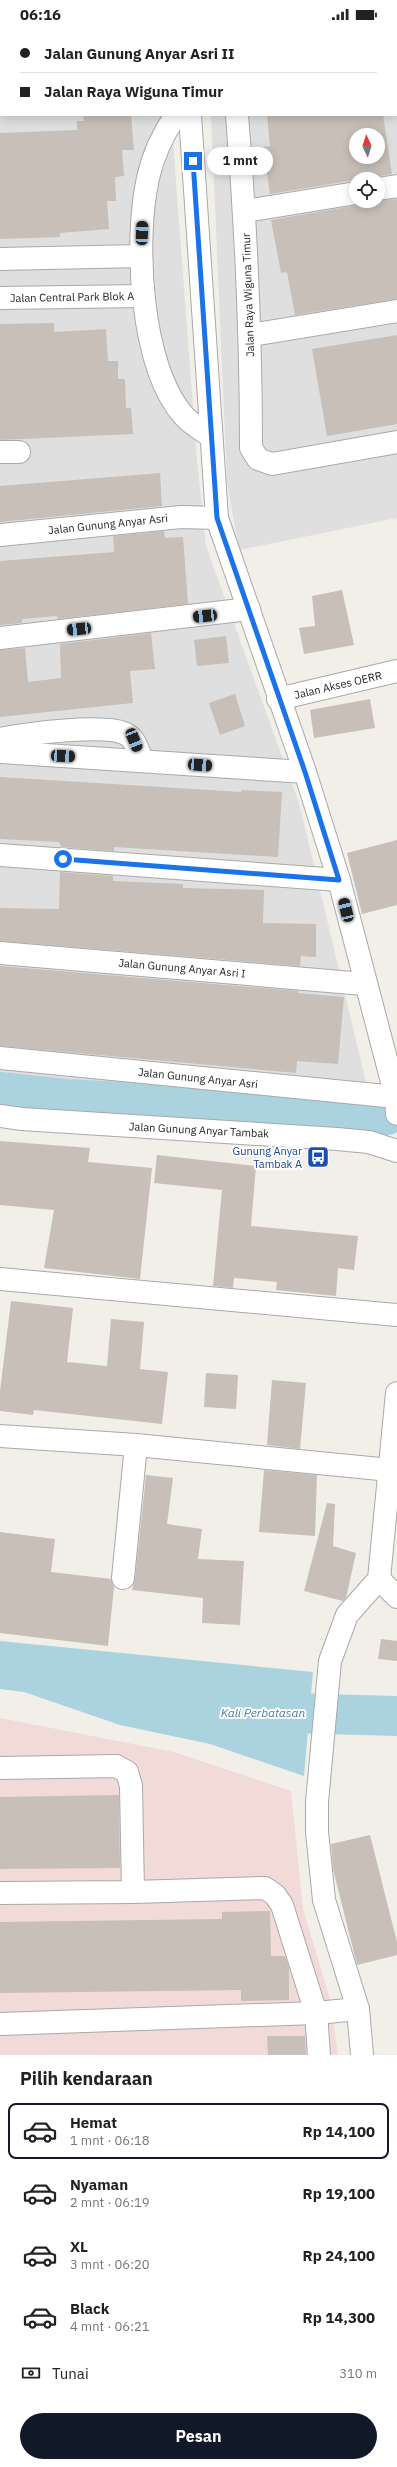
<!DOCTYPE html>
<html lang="id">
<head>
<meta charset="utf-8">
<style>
  :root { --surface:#fff; --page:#f6f6f6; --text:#222; --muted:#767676; --line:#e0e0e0; --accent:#111827 }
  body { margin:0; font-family:"IBM Plex Sans",sans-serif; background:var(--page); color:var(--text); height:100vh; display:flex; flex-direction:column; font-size:15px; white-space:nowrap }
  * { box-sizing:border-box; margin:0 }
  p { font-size:13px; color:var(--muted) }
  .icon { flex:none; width:22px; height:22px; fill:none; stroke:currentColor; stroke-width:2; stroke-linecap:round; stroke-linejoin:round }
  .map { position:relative; height:2027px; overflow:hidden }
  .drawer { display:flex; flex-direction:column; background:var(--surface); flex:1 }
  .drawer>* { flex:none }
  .hud { position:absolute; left:0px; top:0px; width:397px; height:88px; box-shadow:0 2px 10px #0003; display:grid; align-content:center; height:88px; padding:0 20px; background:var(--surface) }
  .needle { width:26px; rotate:356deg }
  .fabs { position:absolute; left:349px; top:100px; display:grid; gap:8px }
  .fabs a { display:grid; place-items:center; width:36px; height:36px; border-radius:50%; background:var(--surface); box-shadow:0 2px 10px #0003; font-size:20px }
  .end { position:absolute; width:18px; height:18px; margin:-9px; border:5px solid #1a73e8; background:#fff; box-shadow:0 0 0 2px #fff }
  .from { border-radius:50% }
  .bubble { position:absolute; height:28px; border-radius:14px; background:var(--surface); box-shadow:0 2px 10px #0003; font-size:13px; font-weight:800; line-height:28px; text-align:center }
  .car { position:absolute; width:12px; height:24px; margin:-12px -6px; border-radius:5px; box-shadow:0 0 3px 1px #0007; background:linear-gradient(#222 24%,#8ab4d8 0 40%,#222 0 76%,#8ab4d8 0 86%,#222 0) }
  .hud b { display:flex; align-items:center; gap:14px; height:38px; font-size:15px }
  .hud b+b { border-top:1px solid var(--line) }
  .hud i { width:10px; height:10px; background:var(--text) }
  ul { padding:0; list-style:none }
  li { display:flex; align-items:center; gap:12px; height:56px; margin:0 8px 6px; padding:0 12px; border:2px solid transparent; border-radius:8px }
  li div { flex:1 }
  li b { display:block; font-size:15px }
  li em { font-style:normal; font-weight:800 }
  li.on { border-color:var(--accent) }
  li>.icon { width:36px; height:36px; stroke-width:1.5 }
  h2 { padding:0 20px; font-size:18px; line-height:48px }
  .pay { display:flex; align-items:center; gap:10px; height:44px; padding:0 20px; font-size:15px }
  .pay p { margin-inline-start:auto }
  .cta { display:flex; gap:8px; margin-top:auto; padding:8px 20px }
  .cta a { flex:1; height:46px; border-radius:24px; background:var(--accent); color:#fff; font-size:16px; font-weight:800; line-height:46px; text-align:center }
  .status { display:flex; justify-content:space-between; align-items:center; height:28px; padding:0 20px; background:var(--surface); direction:ltr }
  .status svg { height:11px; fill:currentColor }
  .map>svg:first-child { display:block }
</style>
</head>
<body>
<div class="status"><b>06:16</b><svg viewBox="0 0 49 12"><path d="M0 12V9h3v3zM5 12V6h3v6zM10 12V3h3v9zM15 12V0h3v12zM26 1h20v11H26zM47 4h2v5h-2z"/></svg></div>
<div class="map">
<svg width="397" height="2027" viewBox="0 0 397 2027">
  <rect width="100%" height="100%" fill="#f2efe9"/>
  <path fill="#e0dfdf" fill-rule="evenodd" d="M0 0H397V490L239 522 227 454 211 87H396V1H1V87H171L197 432 206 518 299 775 374 1087 0 1062ZM356 107H378V129H356ZM356 151H378V173H356Z"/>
  <path fill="#f2dad9" d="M0 1690 174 1724 291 1763 303 1881 330 1971 338 2027H0Z"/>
  <path fill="#aad3df" d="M0 1613 313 1644 304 1748 210 1716 120 1697 24 1664 0 1661Z"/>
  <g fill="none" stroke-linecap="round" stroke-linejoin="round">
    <g stroke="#aad3df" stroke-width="40">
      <path d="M0 1064 66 1071 387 1087"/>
      <path d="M254 1684 397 1688"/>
    </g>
  </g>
  <g fill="#c7bfb8" fill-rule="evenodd">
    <path d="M83 87H131L134 122H122L124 148 115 149 116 173H107L109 201 60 205V209L0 211V105L77 102V93H84Z"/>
    <path d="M279 87H383L392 146 270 166 263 119 270 118 267 88ZM356 107H378V129H356Z"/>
    <path d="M397 171V271L295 287 287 244 281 245 271 192 358 177 365 173Z"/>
    <path d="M54 295V304L106 301 108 333H118V351H125L126 380H131L133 406 0 412V296Z"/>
    <path d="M397 307V396L327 408 312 321Z"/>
    <path d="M160 445 162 478 0 494V458Z"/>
    <path d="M164 503 165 510 183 509 188 576 58 591 57 588 22 591V595L0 597V533L114 524 113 508Z"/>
    <path d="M342 562 354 617 304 626 299 600 315 598 312 568Z"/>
    <path d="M151 605 155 641 130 643 133 675 0 689V622L25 620 28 654 61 650 60 616Z"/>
    <path d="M226 608 229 635 197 638 194 612Z"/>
    <path d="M235 666 245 698 220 707 209 675Z"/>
    <path d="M370 671 375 700 314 710 310 682Z"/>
    <path d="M0 749 241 764V762L282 764 278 829 114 819V823L61 819 59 814 0 811Z"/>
    <path d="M397 812V877L362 886 347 825Z"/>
    <path d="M60 844 113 848V853L183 856V860L264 862 263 895 316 896V929L301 928 300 938 0 913V880L59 881Z"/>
    <path d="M0 938 298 963V965L344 969 338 1036 297 1033 296 1045 0 1018Z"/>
    <path d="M0 1113 90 1120 88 1134 152 1140 140 1251 44 1240 54 1182 0 1177Z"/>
    <path d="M157 1127 256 1138 251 1198 358 1208 354 1242 338 1240 336 1268 276 1262 277 1254 234 1250 233 1260 213 1258 222 1162 154 1155Z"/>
    <path d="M11 1273 73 1280 67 1334 107 1338 111 1291 144 1294 140 1341 168 1344 162 1396 34 1382 33 1387 0 1383V1363Z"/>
    <path d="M206 1345 238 1347 236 1381 204 1379Z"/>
    <path d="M272 1352 306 1355 300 1421 267 1417Z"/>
    <path d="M264 1442 317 1447 315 1508 259 1504Z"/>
    <path d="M146 1447 173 1450 167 1496 202 1501 198 1531 244 1533 240 1597 202 1595 203 1570 132 1562 135 1551Z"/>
    <path d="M327 1475 335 1476 333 1518 356 1525 346 1570 343 1573 304 1563Z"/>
    <path d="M0 1504 55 1511 51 1544 111 1551 114 1559 108 1618 0 1605Z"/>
    <path d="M381 1611 397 1613V1633L378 1631Z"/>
    <path d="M119 1767 120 1840 0 1841V1769Z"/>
    <path d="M370 1807 397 1914V1927L357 1937 333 1841 331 1816Z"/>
    <path d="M270 1883 271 1928H285L289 1939V1972L241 1973V1962L0 1965V1894L222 1891V1884Z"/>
    <path d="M267 2008H305L306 2027H268Z"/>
  </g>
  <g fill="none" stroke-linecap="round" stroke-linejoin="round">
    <g stroke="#a9a9a9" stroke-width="24">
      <g id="minor">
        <path d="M185 0V1"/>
        <path d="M230 0V1"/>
        <path d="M384 0V1"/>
        <path d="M396 28H397"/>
        <path d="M396 67 397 72"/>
        <path d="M0 74H1"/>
        <path d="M176 87C163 106 153 127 148 150 134 212 140 339 184 388 191 396 202 402 210 408"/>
        <path d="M190 87 217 490 305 744 339 852 396 1069 397 1086"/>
        <path d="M237 87C246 198 251 308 251 420L258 431 272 436 397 414"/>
        <path d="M378 161 397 158"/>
        <path d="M245 183 356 165"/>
        <path d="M0 231 141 228"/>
        <path d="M0 270 143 268"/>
        <path d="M251 307 397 283"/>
        <path d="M0 424H19"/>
        <path d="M0 507 181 489 217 490"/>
        <path d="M0 610 249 581"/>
        <path d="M278 671 397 643"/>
        <path d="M0 711C25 706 106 695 126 706 136 711 138 723 142 732"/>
        <path d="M0 724 305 744"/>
        <path d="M0 827 339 852"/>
        <path d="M0 925 364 956"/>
        <path d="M0 1030 396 1069"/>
        <path d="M0 1088 22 1091 337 1111 369 1114 397 1123"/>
        <path d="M0 1251 397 1287"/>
        <path d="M0 1408 136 1417 390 1442"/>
        <path d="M123 1550 136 1417"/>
        <path d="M379 1551 397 1569"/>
        <path d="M0 1740 116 1738 127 1744 131 1758 133 1864"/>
        <path d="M0 1865 133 1864 265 1860 275 1867 282 1877 316 1985 319 2027"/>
        <path d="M0 1996 316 1985 358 1981"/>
        <path d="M362 2027 358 1981 324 1872 317 1804V1774L330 1633 347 1587 379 1551 397 1365"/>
      </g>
    </g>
    <use href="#minor" stroke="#fff" stroke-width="22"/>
  </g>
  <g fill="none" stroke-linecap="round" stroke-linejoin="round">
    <path stroke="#1a73e8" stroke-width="5" d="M63 831 339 852 305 744 217 490 193 133"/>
  </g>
  <defs>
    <g id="bus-square" transform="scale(1.15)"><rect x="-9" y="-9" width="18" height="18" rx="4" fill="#1a4fb4" stroke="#fff"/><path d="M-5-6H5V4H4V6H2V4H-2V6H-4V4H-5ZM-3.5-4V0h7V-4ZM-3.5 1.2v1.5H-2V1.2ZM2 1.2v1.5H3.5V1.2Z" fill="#fff"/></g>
  </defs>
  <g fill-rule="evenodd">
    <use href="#bus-square" x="318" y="1129"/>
  </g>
  <g text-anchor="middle" stroke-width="4" stroke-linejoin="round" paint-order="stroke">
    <g font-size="11" fill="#222" stroke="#fff">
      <text transform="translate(248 267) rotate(-92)" y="4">Jalan Raya Wiguna Timur</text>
      <text transform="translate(72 269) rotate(-1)" y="4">Jalan Central Park Blok A</text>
      <text transform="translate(108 496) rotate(-6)" y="4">Jalan Gunung Anyar Asri</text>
      <text transform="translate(338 657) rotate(-13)" y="4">Jalan Akses OERR</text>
      <text transform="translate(182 940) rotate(5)" y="4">Jalan Gunung Anyar Asri I</text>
      <text transform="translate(198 1050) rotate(6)" y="4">Jalan Gunung Anyar Asri</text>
      <text transform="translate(199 1102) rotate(3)" y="4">Jalan Gunung Anyar Tambak</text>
    </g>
    <g font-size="11" fill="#164399" stroke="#fff" text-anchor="end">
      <text x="302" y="1127">Gunung Anyar<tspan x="302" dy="13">Tambak A</tspan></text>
    </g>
    <g font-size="12" font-style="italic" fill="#4a7aab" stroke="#fff">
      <text x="263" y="1689">Kali Perbatasan</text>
    </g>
  </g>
</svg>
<div class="fabs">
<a><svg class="needle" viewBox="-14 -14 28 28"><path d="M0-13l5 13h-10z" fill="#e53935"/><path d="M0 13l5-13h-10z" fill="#767676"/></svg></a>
<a><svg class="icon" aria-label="locate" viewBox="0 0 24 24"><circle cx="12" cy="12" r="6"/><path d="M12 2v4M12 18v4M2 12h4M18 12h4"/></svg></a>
</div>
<i class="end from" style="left:63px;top:831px"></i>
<i class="end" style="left:193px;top:133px"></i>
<div class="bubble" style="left:207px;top:119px;width:66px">1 mnt</div>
<i class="car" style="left:142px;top:205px;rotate:2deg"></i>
<i class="car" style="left:205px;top:588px;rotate:264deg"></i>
<i class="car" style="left:79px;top:601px;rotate:264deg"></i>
<i class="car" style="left:134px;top:712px;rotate:158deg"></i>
<i class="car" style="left:63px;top:728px;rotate:93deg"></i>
<i class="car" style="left:200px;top:737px;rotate:94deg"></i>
<i class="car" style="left:346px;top:882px;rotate:346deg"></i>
<div class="hud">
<b><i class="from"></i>Jalan Gunung Anyar Asri II</b>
<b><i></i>Jalan Raya Wiguna Timur</b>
</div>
</div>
<section class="drawer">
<h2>Pilih kendaraan</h2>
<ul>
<li class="on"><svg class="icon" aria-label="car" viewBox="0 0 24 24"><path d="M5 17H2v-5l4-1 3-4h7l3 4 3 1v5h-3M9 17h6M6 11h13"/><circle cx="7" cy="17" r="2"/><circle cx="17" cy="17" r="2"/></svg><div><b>Hemat</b><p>1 mnt · 06:18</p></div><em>Rp 14,100</em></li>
<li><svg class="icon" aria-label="car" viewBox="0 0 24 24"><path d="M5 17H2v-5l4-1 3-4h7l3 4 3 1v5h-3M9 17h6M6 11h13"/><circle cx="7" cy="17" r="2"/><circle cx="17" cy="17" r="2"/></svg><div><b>Nyaman</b><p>2 mnt · 06:19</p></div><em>Rp 19,100</em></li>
<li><svg class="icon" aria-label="car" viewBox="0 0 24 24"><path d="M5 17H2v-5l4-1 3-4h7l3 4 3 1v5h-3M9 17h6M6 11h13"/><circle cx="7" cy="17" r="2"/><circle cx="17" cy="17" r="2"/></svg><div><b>XL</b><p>3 mnt · 06:20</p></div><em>Rp 24,100</em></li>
<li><svg class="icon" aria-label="car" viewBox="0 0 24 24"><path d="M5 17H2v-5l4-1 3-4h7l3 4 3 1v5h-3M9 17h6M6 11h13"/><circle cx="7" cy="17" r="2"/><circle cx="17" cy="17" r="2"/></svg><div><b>Black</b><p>4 mnt · 06:21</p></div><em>Rp 14,300</em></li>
</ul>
<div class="pay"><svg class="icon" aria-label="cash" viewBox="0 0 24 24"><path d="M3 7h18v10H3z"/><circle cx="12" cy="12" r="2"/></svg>Tunai<p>310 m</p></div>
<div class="cta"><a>Pesan</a></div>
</section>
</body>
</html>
